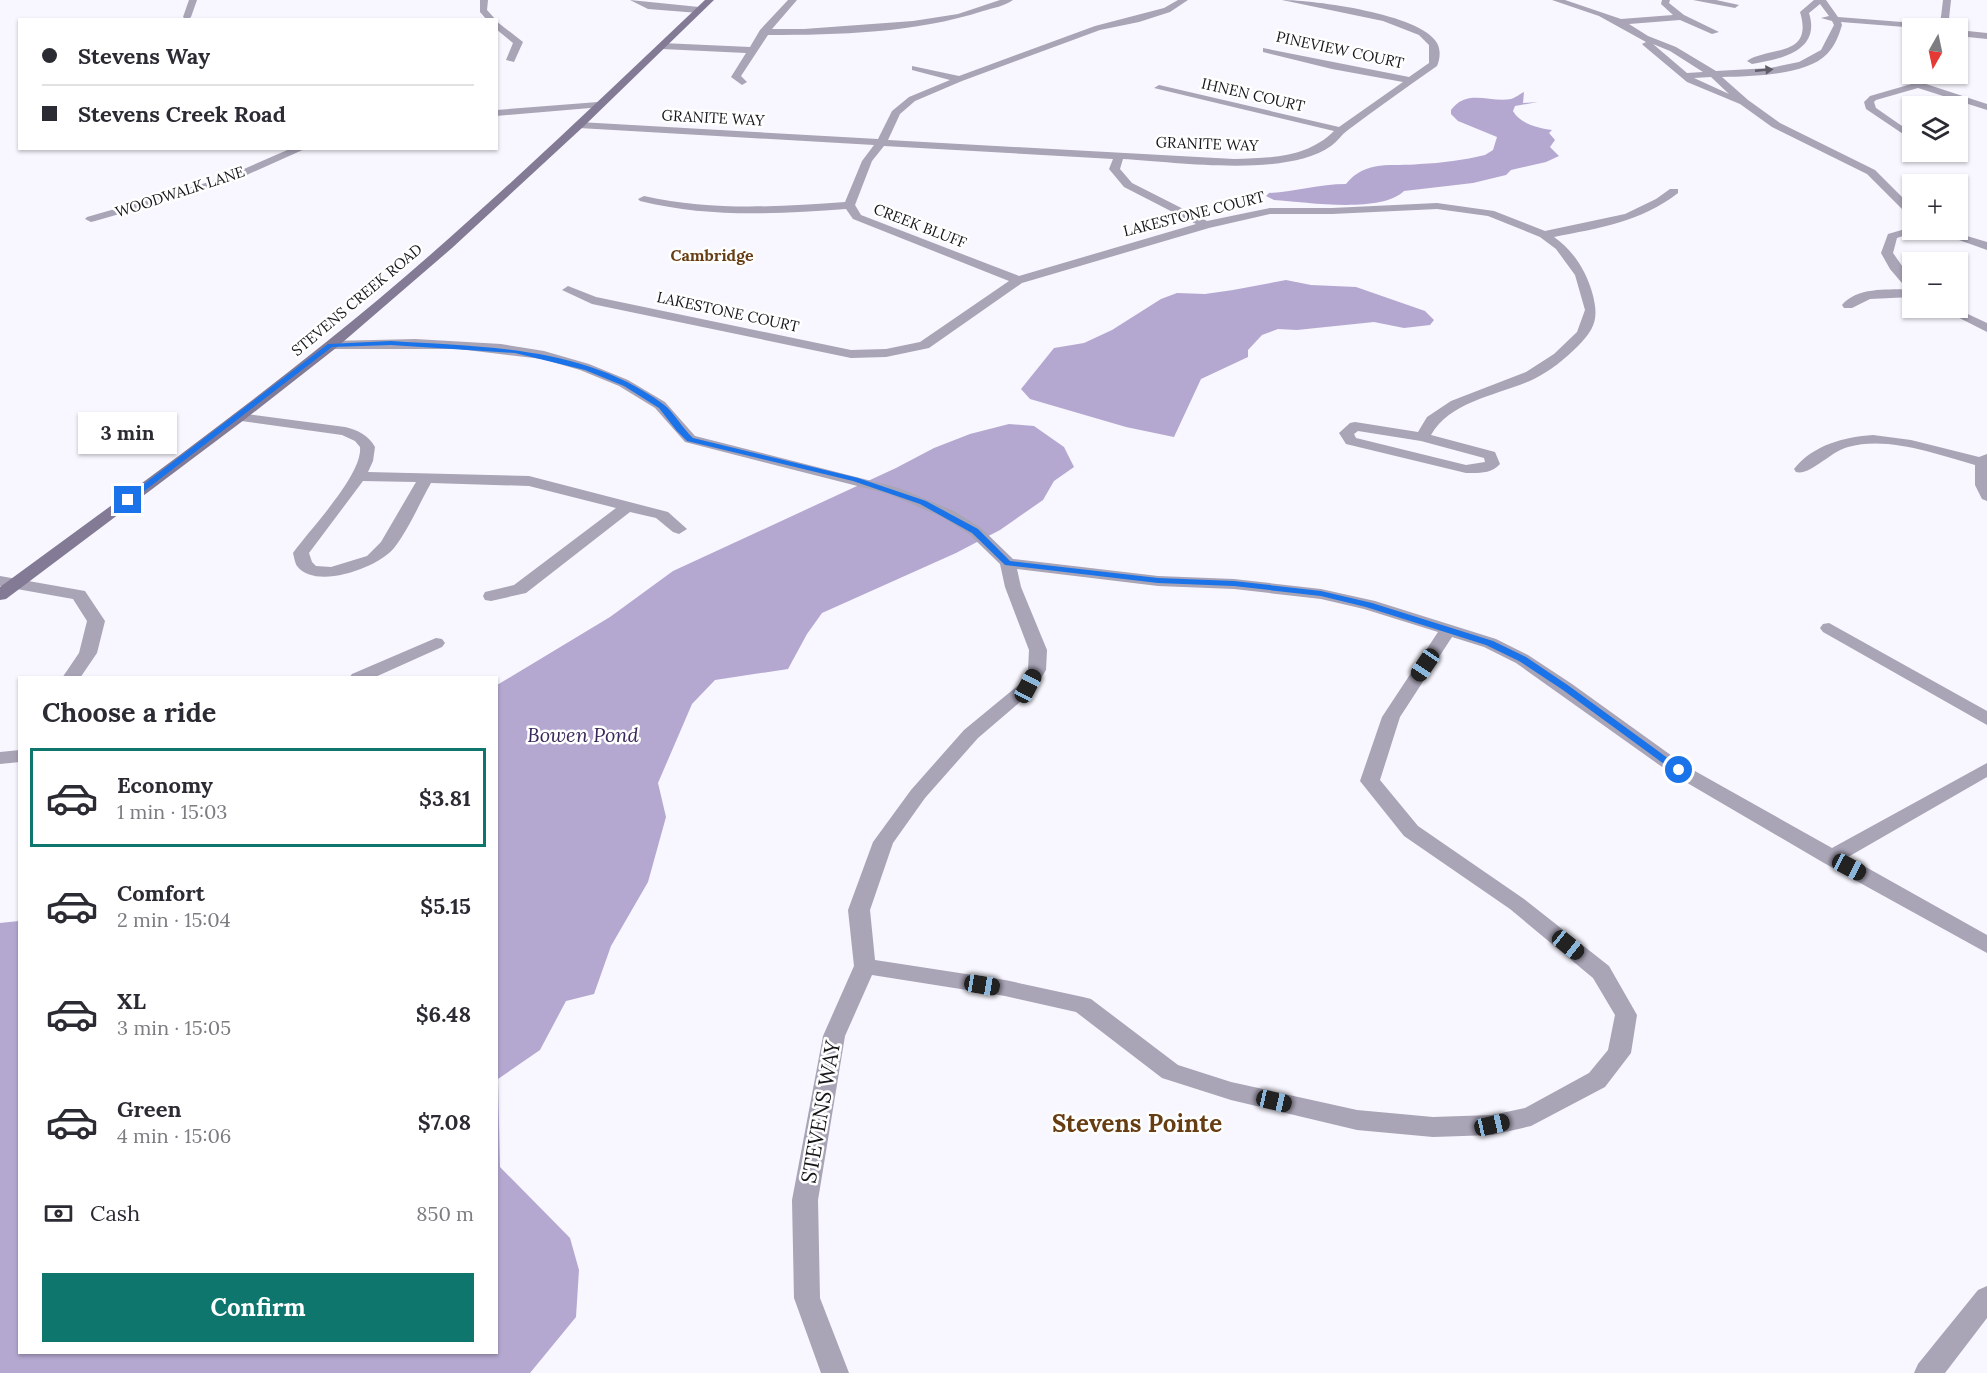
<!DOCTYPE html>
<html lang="en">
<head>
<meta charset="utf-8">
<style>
  :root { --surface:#fff; --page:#f2f2f3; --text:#2b2b33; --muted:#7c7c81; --line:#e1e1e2; --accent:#0f766e }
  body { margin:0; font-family:Lora,serif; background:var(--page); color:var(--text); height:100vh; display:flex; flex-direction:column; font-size:22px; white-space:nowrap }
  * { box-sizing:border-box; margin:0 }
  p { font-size:20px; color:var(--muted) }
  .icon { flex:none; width:33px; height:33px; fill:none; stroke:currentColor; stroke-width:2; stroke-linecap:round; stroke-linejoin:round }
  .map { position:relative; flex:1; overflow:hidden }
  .sheet { position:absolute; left:18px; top:676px; width:480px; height:678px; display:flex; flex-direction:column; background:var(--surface); border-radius:0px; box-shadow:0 2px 4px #0004 }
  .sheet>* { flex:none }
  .guide { position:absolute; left:18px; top:18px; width:480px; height:132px; border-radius:0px; box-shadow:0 2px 4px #0004; display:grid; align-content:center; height:132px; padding:0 24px; background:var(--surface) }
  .needle { width:39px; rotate:189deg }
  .fabs { position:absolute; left:1902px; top:18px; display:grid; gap:12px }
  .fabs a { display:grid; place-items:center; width:66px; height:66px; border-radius:0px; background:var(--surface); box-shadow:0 2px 4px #0004; font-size:30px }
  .end { position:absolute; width:27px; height:27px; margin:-14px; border:8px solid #1a73e8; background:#fff; box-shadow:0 0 0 3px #fff }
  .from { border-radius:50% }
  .bubble { position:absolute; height:42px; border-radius:0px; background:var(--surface); box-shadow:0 2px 4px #0004; font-size:20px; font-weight:700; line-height:42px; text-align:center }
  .car { position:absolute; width:18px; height:36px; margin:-18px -9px; border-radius:8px; box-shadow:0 0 4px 2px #0007; background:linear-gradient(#222 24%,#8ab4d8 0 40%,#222 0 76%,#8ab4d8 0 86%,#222 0) }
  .guide b { display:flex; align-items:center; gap:21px; height:57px; font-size:22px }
  .guide b+b { border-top:2px solid var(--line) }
  .guide i { width:15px; height:15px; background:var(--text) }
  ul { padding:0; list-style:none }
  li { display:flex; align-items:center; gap:18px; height:99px; margin:0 12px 9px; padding:0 12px; border:3px solid transparent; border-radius:0px }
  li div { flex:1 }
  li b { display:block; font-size:22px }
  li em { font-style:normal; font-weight:700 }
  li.current { border-color:var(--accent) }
  li>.icon { width:54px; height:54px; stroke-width:1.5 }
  h2 { padding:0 24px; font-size:27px; line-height:72px }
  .pay { display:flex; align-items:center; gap:15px; height:66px; padding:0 24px; font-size:22px }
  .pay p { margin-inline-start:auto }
  .button { display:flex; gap:12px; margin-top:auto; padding:12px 24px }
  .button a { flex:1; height:69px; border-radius:0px; background:var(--accent); color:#fff; font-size:24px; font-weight:700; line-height:69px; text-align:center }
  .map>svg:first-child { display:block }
</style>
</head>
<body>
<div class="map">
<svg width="1987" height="1373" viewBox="0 0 1987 1373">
  <rect width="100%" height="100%" fill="#f8f6fe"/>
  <g fill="#b4a8d0">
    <path d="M1524 92 1523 103 1538 102 1515 106 1513 111C1520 124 1539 128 1552 130L1549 133 1555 140 1550 147 1559 156 1546 162 1511 170 1506 175 1473 183 1404 191C1380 214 1306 202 1274 200L1266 196 1269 193C1295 192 1319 184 1346 184 1366 159 1392 167 1420 164 1442 163 1464 160 1485 155L1493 150 1497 137 1458 121 1451 114V110C1467 88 1490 103 1511 99 1515 98 1520 94 1524 92Z"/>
    <path d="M1286 280 1311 285 1356 287 1425 311 1434 320 1430 325 1404 328 1374 322 1297 330 1278 329 1262 335 1248 350V357L1201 379 1174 437 1126 427 1030 399 1021 389 1054 348 1084 343 1112 330 1161 299 1177 293 1205 294 1233 290Z"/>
    <path d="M1009 424 1034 426 1064 447 1074 467 1054 481 1043 500 1000 530 956 553 822 613 807 634 788 669 715 680 692 704 658 783 666 817 648 882 611 946 594 994 566 1001 540 1050 498 1079 500 1167 570 1238 579 1270 576 1317 530 1373H0V923L19 921 20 1353H496L497 685 610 617 673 571 896 468 934 448 970 434Z"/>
  </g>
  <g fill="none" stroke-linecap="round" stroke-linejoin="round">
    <g fill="#a9a4b6" fill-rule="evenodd">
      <path d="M189 0H197L191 17 187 20 183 17Z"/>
      <path d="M480 0H488L487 10 496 20H487L480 12Z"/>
      <path d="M630 0 699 7 703 10 699 13 648 9Z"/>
      <path d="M788 0H797L772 29H804L913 21 958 14 1000 0H1013C1005 6 993 8 983 11 915 33 838 35 768 35L741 76 747 82 742 85 731 77 746 53 662 49 657 46 662 43 750 47 760 30Z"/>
      <path d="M1178 0H1188L1170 12 1139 22 1100 30 962 81 915 101 900 114 888 140 1234 159C1270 158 1307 158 1334 131L1154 88 1159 85 1339 127 1403 82 1332 69 1263 52V48L1409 77 1429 63V45L1419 35 1383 21 1282 0C1314 0 1421 14 1437 43 1441 50 1440 59 1437 66 1407 87 1377 108 1348 130 1341 135 1337 142 1331 146 1286 178 1177 162 1123 159L1120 169 1132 183 1207 221 1270 208H1332L1437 203 1494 211 1545 231 1625 214 1656 199 1670 189H1678V193C1641 222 1599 228 1554 237 1573 250 1586 271 1592 292 1599 317 1596 328 1578 346 1565 359 1550 371 1534 379 1500 395 1451 400 1431 435L1495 452 1500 464C1491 474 1479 473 1466 473L1346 444 1339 433 1350 423 1355 422 1418 432 1427 417 1451 401 1526 372 1554 354 1577 332 1585 310 1575 275 1556 249 1540 237 1488 216 1437 209 1332 214H1270L1209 228 1022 283 929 348 886 357 851 358 592 304 562 290 568 286 596 297 851 350 886 349 920 342 1009 281 853 219 846 209C776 214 709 218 640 201L638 199 644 196C711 211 777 207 845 202L862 161 874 145 579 128 574 125 579 122 878 139 892 111 909 97 950 80 912 70V66L959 76 1095 26 1164 8ZM884 146 1113 159 1109 169 1124 187 1196 224 1019 276 861 215 855 205 872 161ZM1358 431 1421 441 1484 458 1485 462 1466 465 1356 438 1354 434Z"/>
      <path d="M1552 0H1565L1621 19 1673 15 1661 4 1662 0H1670L1669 3 1684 15 1719 32 1712 34 1680 20 1629 24 1648 36 1676 47 1716 71 1770 68 1799 62 1821 50 1834 25 1832 21 1821 18 1829 16 1820 4 1809 13C1821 51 1781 59 1752 64L1747 61C1769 46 1814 58 1800 12L1814 0H1826L1838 17 1940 25 1943 0H1951L1948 28H1918L1841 22 1842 25C1839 35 1835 46 1827 54 1806 76 1750 76 1722 77L1748 100 1780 123 1875 170 1912 207V216L1908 215 1867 174 1772 127 1740 104 1687 82 1644 46 1642 44 1646 42 1599 16ZM1653 44 1670 51 1703 72 1687 73ZM1711 77 1729 94 1694 78Z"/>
      <path d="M1693 0H1716L1739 5 1735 8Z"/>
      <path d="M496 21 523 42 514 62 506 60 513 43 496 29Z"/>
      <path d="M1958 30 1987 33V39L1958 36Z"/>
      <path d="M1931 74H1942L1926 84 1987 104V110L1918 88 1876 100 1874 102 1876 108 1912 133V140L1866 109 1864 102 1870 96 1915 83Z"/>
      <path d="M598 102 602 103V107L496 116V110Z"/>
      <path d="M292 148H307L231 182 95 221 91 222 85 219 87 217 223 178Z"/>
      <path d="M1912 227V230H1920L1897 238 1893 253 1912 280V297L1870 299 1852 308H1844L1842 305C1857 287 1886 290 1907 289L1890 269 1881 253 1888 234Z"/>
      <path d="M1931 230H1947L1987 242V250Z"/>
      <path d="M1940 308H1955L1987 323V332Z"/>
      <path d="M415 339 501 344 544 351 589 364 628 380 665 402 695 436 899 488 954 511 981 528 1013 559 1158 576 1234 579 1321 589 1375 601 1496 639 1528 655 1572 684 1686 766 1832 848 1987 763V777L1848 857 1987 935V953L1824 863 1672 774 1516 663 1484 647 1452 637 1400 717 1380 780 1418 826 1524 899 1609 966 1637 1015 1631 1053 1605 1087 1531 1126 1492 1135 1433 1137 1357 1130 1231 1100 1162 1078 1076 1012 1005 996 872 975 845 1036 818 1200 820 1298 849 1373H821L794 1298 792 1200 823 1036 854 966 848 910 873 842 911 790 964 730 1021 683 1028 670 1029 650 1005 587 1000 564 969 534 942 517 889 494 685 442 655 408 619 386 580 370 542 359 458 349H331L324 345 331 341ZM1017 569 1158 586 1234 589 1321 599 1364 609 1438 632 1382 717 1360 781 1404 836 1510 909 1593 978 1615 1015 1608 1050 1589 1073 1525 1108 1492 1115 1433 1117 1357 1110 1231 1082 1178 1065 1091 999 1083 997 1005 980 875 960 870 910 893 843 925 798 978 738 1034 690 1046 670 1047 650 1021 587Z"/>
      <path d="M239 413 345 427C358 430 368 435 375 447L373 461 368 472 529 476 668 512 687 529 679 534 673 532 656 518 630 512 526 593 491 601 485 600 483 596 485 592 514 585 616 508 529 486 431 483C419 504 409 529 394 548 379 567 316 591 297 566 295 563 294 557 293 553 309 530 363 475 360 447L355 441 342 435 234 420 232 417 234 414ZM363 481 416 482 381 542 367 556 331 567 316 566 312 562 309 553Z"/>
      <path d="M1873 435 1911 440 1979 457 1987 454V501L1982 499 1975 485V465C1936 454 1888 436 1848 447 1831 451 1810 476 1796 472L1794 469C1813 445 1844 437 1873 435Z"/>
      <path d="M0 576 85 591 105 621 97 653 80 678H62L79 653 87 621 73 599 0 586Z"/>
      <path d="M1829 623 1987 711V725L1823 632 1820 628 1823 624Z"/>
      <path d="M436 638 442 639 445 643 442 647 373 678H349L352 674Z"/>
      <path d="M20 750V762L0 764V752Z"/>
      <path d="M1987 1286V1318L1945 1373H1914L1918 1364 1978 1290Z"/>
    </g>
    <path fill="#837b95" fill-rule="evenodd" d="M705 0H714L583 127 452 248 336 348 244 420 6 599 0 600V587C109 507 219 428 325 343 458 237 581 117 705 0Z"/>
  </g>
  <defs><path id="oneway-solid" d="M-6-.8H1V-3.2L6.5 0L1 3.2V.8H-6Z" transform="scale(1.5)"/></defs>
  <use fill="#605c68" href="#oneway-solid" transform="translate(1764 70) rotate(-5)"/>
  <path fill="#1a73e8" d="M391 341C483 347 585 346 663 404 674 412 682 428 693 438L858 478 926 501 978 529 1010 561 1158 578 1234 581 1321 591 1372 603 1493 641 1526 657 1569 686 1684 770 1682 772H1675L1563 690 1519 661 1486 645 1366 607 1321 596 1234 586 1158 583 1005 565 972 533 920 504 853 481 687 441 676 430 659 408 624 386 585 370 515 353 391 345 332 347 130 502 123 500 328 344Z"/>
  <g text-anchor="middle" stroke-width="5" stroke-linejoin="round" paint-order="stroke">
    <g font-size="15" fill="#161519" stroke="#fff">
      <text transform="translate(1340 50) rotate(12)" y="5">PINEVIEW COURT</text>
      <text transform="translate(1253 95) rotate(13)" y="5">IHNEN COURT</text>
      <text transform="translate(713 118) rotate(3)" y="5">GRANITE WAY</text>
      <text transform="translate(1207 144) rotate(2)" y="5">GRANITE WAY</text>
      <text transform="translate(180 192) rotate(-18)" y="5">WOODWALK LANE</text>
      <text transform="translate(1194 214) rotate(-14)" y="5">LAKESTONE COURT</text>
      <text transform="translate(920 226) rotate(21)" y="5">CREEK BLUFF</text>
      <text transform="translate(357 300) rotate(-40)" y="5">STEVENS CREEK ROAD</text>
      <text transform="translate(728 312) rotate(12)" y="5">LAKESTONE COURT</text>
    </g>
    <g font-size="16" font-weight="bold" fill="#673d13" stroke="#fff">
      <text x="712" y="261">Cambridge</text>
    </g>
    <g font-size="20" font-style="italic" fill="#392759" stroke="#fff">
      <text x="583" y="742">Bowen Pond</text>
    </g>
    <g font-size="21" fill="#161519" stroke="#fff">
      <text transform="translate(821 1112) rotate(-80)" y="7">STEVENS WAY</text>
    </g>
    <g font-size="24" font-weight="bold" fill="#673d13" stroke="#fff">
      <text x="1137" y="1132">Stevens Pointe</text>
    </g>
  </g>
</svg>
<div class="fabs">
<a><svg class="needle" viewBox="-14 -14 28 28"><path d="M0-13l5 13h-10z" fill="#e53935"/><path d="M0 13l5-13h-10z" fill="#7c7c81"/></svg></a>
<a><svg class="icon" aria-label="layers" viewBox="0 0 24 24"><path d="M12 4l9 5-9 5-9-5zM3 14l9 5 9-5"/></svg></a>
<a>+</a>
<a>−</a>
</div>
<i class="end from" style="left:1679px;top:770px"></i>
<i class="end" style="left:128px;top:500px"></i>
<div class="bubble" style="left:78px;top:412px;width:99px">3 min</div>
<i class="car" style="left:1425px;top:665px;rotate:214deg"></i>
<i class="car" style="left:1028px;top:686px;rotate:28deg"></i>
<i class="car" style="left:1849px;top:867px;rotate:118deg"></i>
<i class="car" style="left:1568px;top:945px;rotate:129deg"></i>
<i class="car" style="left:982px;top:985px;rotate:99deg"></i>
<i class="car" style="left:1274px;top:1101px;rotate:103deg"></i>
<i class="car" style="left:1492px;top:1125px;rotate:77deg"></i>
<div class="guide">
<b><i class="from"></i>Stevens Way</b>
<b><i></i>Stevens Creek Road</b>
</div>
<section class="sheet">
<h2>Choose a ride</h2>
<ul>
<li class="current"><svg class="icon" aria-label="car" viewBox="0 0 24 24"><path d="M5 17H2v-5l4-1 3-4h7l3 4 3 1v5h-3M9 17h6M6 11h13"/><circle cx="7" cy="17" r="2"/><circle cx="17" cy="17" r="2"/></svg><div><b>Economy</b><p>1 min · 15:03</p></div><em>$3.81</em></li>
<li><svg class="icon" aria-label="car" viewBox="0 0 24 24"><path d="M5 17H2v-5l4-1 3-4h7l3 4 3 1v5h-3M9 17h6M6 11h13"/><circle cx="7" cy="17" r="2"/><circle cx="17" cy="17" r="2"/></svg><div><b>Comfort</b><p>2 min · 15:04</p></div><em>$5.15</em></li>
<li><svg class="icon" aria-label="car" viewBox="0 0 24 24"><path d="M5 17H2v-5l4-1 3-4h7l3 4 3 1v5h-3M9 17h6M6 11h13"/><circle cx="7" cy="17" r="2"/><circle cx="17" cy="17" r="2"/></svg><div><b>XL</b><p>3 min · 15:05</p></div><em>$6.48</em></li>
<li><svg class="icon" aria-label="car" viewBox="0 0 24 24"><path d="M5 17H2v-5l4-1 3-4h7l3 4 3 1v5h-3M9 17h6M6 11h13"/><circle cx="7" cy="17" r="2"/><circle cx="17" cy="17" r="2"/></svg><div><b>Green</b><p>4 min · 15:06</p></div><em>$7.08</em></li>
</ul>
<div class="pay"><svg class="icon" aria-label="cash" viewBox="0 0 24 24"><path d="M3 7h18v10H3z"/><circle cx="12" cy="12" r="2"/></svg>Cash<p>850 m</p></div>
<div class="button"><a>Confirm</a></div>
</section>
</div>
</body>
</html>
